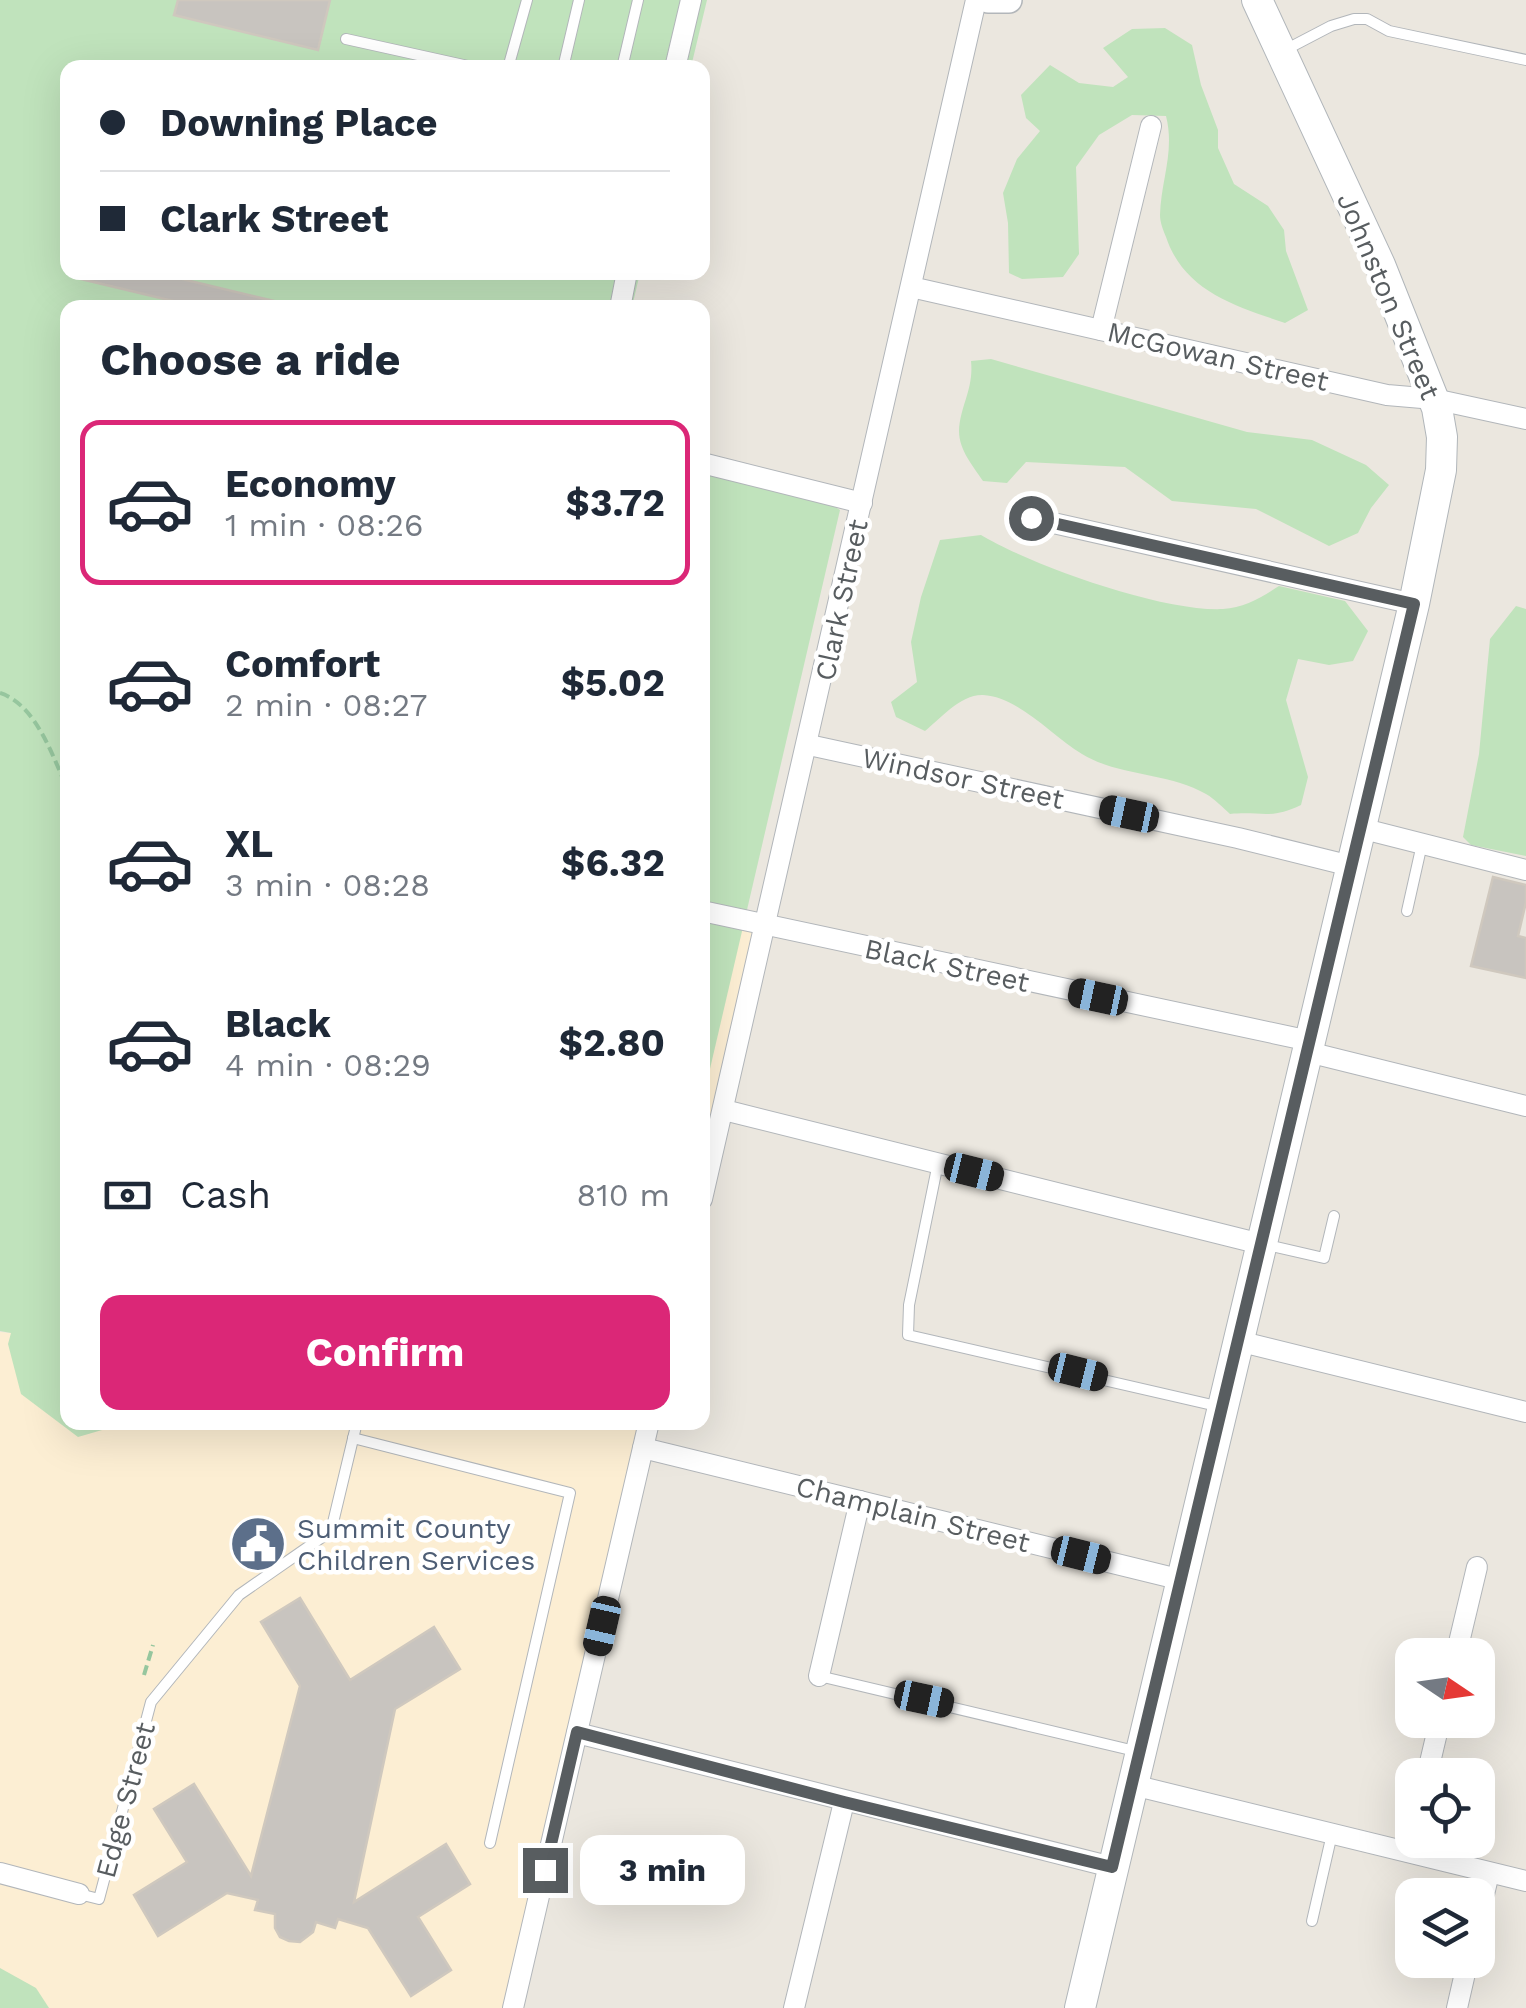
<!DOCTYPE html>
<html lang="en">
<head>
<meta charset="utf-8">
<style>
  :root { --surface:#fff; --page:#f2f2f3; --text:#1f2937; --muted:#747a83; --line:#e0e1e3; --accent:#db2777 }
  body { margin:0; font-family:"Work Sans",sans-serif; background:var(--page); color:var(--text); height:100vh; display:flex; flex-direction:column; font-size:38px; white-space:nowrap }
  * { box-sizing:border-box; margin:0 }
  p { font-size:32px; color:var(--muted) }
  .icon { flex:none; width:55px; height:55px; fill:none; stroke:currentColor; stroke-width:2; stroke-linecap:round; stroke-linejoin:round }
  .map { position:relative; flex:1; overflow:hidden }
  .panel { position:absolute; left:60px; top:300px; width:650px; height:1130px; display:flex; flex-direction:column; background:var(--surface); border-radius:20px; box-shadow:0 10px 40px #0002 }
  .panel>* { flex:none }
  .guide { position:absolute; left:60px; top:60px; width:650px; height:220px; border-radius:20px; box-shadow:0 10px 40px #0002; display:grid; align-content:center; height:220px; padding:0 40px; background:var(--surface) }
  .needle { width:65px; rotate:103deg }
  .buttons { position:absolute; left:1395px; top:1638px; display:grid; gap:20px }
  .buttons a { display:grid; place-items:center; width:100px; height:100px; border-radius:20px; background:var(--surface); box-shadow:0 10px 40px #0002; font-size:50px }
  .end { position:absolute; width:45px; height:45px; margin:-22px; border:12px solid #585d60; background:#fff; box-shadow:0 0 0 5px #fff }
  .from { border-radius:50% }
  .bubble { position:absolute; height:70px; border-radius:20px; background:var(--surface); box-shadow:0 10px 40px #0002; font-size:32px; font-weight:700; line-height:70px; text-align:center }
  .car { position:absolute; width:30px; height:60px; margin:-30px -15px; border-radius:12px; box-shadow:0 0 8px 2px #0007; background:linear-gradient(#222 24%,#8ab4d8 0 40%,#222 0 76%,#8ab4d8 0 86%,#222 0) }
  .guide b { display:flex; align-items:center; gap:35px; height:95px; font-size:38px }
  .guide b+b { border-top:2px solid var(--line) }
  .guide i { width:25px; height:25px; background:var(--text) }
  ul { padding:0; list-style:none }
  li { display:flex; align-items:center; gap:30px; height:165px; margin:0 20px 15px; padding:0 20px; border:5px solid transparent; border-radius:20px }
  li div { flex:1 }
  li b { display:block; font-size:38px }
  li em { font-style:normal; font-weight:700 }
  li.current { border-color:var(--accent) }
  li>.icon { width:90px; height:90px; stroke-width:1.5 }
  h2 { padding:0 40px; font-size:45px; line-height:120px }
  .pay { display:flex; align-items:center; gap:25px; height:110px; padding:0 40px; font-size:38px }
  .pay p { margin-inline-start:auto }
  .cta { display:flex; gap:20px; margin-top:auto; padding:20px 40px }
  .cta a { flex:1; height:115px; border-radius:20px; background:var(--accent); color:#fff; font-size:40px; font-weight:700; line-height:115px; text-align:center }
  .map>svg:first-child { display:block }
</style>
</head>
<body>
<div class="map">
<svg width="1526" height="2008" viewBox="0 0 1526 2008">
  <rect width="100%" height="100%" fill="#ebe7df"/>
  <g fill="#fceed3">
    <path d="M703 911 765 925 703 1199Z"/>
    <path d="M0 1332 67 1338 68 1422 649 1423 513 2008H0Z"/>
  </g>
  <g fill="#c0e3bc">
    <path d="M0 0H707L691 67 68 68V272L640 273 632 307 68 308V1422L112 1423 109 1428 78 1437 21 1394 8 1344 11 1333 0 1331Z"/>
    <path d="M1165 28 1192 45 1201 85 1218 130V148L1234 184 1268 206 1284 230 1286 251 1308 310 1285 323C1235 306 1184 291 1166 237 1163 230 1160 222 1160 215 1161 180 1175 151 1166 116L1132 115 1099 135 1076 167 1079 254 1063 277 1022 279 1009 273 1008 223 1003 193 1017 159 1040 131 1026 118 1021 95 1050 65 1079 83 1113 87 1128 77 1103 48 1132 29Z"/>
    <path d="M991 359 1247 432 1312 440 1366 465 1389 485 1371 508 1358 533 1329 546 1256 509 1172 501 1125 467 1026 462 1007 483 983 481C973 466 959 450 959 431 960 406 974 389 971 361Z"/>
    <path d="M702 471 826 501 840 510 706 1086 702 1076Z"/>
    <path d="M981 535C1033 566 1163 612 1223 609 1244 608 1262 597 1279 586L1345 601 1368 631 1353 661 1329 665 1298 659 1286 700 1308 777 1301 805C1270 820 1262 811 1230 814 1223 808 1215 799 1206 794 1168 772 1120 777 1082 754 1052 736 1019 697 983 695 961 694 940 719 925 731L896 717 891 702 917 682 911 642 921 597 940 540Z"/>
    <path d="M1516 606 1526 609V856L1471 845 1463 837 1479 754 1490 639Z"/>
    <path d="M0 1968 36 1988 49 2008H0Z"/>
  </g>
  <g fill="#c8c4bf" stroke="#cfc8be" stroke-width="2.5">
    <path d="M178 0H330L318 50 174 15Z"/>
    <path d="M82 272H153L274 301 273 308H202L81 279Z"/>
    <path d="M1493 877 1526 885V902L1518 936 1526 938V978L1471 966Z"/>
    <path d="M300 1598 350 1680 434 1627 460 1669 395 1709 354 1902 446 1844 470 1884 418 1917 451 1970 411 1996 368 1928 338 1919 335 1928 316 1922 313 1932 300 1942 289 1941 280 1937 275 1928V1914L255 1910 258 1900 227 1893 158 1936 134 1895 187 1862 154 1809 194 1784 251 1876 300 1686 261 1622Z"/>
  </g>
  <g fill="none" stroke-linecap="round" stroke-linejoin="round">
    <g stroke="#b2b6ba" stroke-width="12">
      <g id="service">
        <path d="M346 39 477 68"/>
        <path d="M1285 50 1331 26 1354 19H1367L1389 31 1526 60"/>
        <path d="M508 68 527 0"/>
        <path d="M563 68 579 0"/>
        <path d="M622 68 638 0"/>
        <path d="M1407 911 1422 844"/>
        <path d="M938 1163 909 1305 908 1335 1221 1407"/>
        <path d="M1267 1245 1324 1258 1334 1216"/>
        <path d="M353 1438 570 1493 490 1843"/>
        <path d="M819 1676 1135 1751"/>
        <path d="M79 1894 99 1899 151 1702 239 1595 331 1531 357 1422"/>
        <path d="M1312 1921 1332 1834"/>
      </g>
    </g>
    <g stroke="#b2b6ba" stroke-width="22">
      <g id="minor">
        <path d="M675 68 691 0"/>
        <path d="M911 287 1387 395 1434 399 1526 419"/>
        <path d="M620 308 627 272"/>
        <path d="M1101 330 1151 126"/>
        <path d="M702 463 862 503"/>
        <path d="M1031 518 1414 604"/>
        <path d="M809 745 1238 838 1351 866"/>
        <path d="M1360 828 1526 870"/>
        <path d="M702 911 1310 1041"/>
        <path d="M1308 1052 1526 1106"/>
        <path d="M724 1110 1261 1244"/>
        <path d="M702 1199 976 0"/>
        <path d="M1238 1341 1526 1412"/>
        <path d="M643 1448 1182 1580"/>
        <path d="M1456 1655 1477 1567"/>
        <path d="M819 1676 860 1501"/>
        <path d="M577 1733 1112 1867"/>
        <path d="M1427 1775 1440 1720"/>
        <path d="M1133 1785 1526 1881"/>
        <path d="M0 1873 79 1894"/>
        <path d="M1478 1920 1489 1873"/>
        <path d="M513 2008 649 1422"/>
        <path d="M794 2008 844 1802"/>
        <path d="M1457 2008 1468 1960"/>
      </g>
    </g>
    <g stroke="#b2b6ba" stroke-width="28">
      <path id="tertiary" d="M988 0H1009"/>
    </g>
    <g stroke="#b1b6ba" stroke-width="32">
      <path id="secondary" d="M1080 2008 1414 604 1441 470 1442 437 1437 408 1380 265 1257 0"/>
    </g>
    <g stroke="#96c69e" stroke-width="4" stroke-dasharray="10 5" stroke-linecap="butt">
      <path d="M0 693C37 705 53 758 68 790"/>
      <path d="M144 1675 153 1645"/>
    </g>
    <use href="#service" stroke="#fff" stroke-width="10"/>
    <use href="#minor" stroke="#fff" stroke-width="20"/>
    <use href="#tertiary" stroke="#fff" stroke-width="25"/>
    <use href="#secondary" stroke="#fff" stroke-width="30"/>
  </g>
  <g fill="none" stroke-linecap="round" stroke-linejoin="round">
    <path stroke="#585d60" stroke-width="12" d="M545 1870 577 1732 844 1802 1112 1867 1414 604 1031 518"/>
  </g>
  <defs>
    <g id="civic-disc" transform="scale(2.875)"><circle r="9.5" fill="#5c6f8a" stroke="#fff"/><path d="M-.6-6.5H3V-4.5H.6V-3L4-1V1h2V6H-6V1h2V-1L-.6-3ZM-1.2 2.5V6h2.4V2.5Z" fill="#fff"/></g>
  </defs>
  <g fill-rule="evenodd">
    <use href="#civic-disc" x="258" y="1544"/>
  </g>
  <g text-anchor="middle" stroke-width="9" stroke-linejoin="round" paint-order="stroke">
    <g font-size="28" fill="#585d60" stroke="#fff">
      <text transform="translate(1389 296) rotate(67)" y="10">Johnston Street</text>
      <text transform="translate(1218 356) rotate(13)" y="10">McGowan Street</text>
      <text transform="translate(841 600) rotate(-78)" y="10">Clark Street</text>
      <text transform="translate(963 778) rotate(12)" y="10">Windsor Street</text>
      <text transform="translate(947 965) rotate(12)" y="10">Black Street</text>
      <text transform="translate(913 1514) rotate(14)" y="10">Champlain Street</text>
      <text transform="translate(125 1800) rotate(-75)" y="10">Edge Street</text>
    </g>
    <g font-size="28" fill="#4e5e75" stroke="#fff" text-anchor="start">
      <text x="297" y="1538">Summit County<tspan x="297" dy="32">Children Services</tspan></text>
    </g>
  </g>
</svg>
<div class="buttons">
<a><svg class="needle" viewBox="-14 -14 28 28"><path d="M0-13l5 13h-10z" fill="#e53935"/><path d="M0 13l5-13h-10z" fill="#747a83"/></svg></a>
<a><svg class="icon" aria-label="locate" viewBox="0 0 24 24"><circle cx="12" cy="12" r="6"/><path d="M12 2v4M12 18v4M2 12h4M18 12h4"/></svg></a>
<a><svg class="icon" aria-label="layers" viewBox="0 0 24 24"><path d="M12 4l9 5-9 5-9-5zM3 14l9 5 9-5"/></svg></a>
</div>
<i class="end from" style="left:1031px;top:518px"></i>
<i class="end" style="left:545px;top:1870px"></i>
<div class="bubble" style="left:580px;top:1835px;width:165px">3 min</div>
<i class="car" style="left:1129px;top:814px;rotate:282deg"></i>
<i class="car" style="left:1098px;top:997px;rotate:282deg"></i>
<i class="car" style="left:974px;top:1172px;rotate:104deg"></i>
<i class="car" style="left:1078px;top:1372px;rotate:104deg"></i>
<i class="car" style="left:1081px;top:1555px;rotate:104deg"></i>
<i class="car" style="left:602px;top:1626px;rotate:193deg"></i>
<i class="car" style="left:924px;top:1699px;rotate:102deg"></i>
<div class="guide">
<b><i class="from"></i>Downing Place</b>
<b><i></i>Clark Street</b>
</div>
<section class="panel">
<h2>Choose a ride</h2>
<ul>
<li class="current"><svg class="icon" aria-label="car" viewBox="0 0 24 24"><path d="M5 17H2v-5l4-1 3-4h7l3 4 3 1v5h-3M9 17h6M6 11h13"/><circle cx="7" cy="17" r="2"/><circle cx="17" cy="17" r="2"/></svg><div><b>Economy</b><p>1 min · 08:26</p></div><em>$3.72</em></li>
<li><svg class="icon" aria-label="car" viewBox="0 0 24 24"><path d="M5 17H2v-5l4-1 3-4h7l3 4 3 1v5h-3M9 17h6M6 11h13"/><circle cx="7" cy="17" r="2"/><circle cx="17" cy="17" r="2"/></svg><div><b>Comfort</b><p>2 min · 08:27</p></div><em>$5.02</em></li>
<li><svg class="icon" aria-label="car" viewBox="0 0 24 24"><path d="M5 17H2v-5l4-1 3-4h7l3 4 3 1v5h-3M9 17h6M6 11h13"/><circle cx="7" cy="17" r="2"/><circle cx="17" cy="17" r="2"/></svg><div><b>XL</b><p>3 min · 08:28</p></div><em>$6.32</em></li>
<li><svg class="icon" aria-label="car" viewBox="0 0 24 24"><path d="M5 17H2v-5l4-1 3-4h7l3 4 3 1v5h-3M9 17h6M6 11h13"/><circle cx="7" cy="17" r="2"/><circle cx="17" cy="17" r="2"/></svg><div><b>Black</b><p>4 min · 08:29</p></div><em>$2.80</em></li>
</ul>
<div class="pay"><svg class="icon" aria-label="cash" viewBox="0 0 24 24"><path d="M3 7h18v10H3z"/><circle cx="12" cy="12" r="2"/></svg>Cash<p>810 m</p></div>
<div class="cta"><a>Confirm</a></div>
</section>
</div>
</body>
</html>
